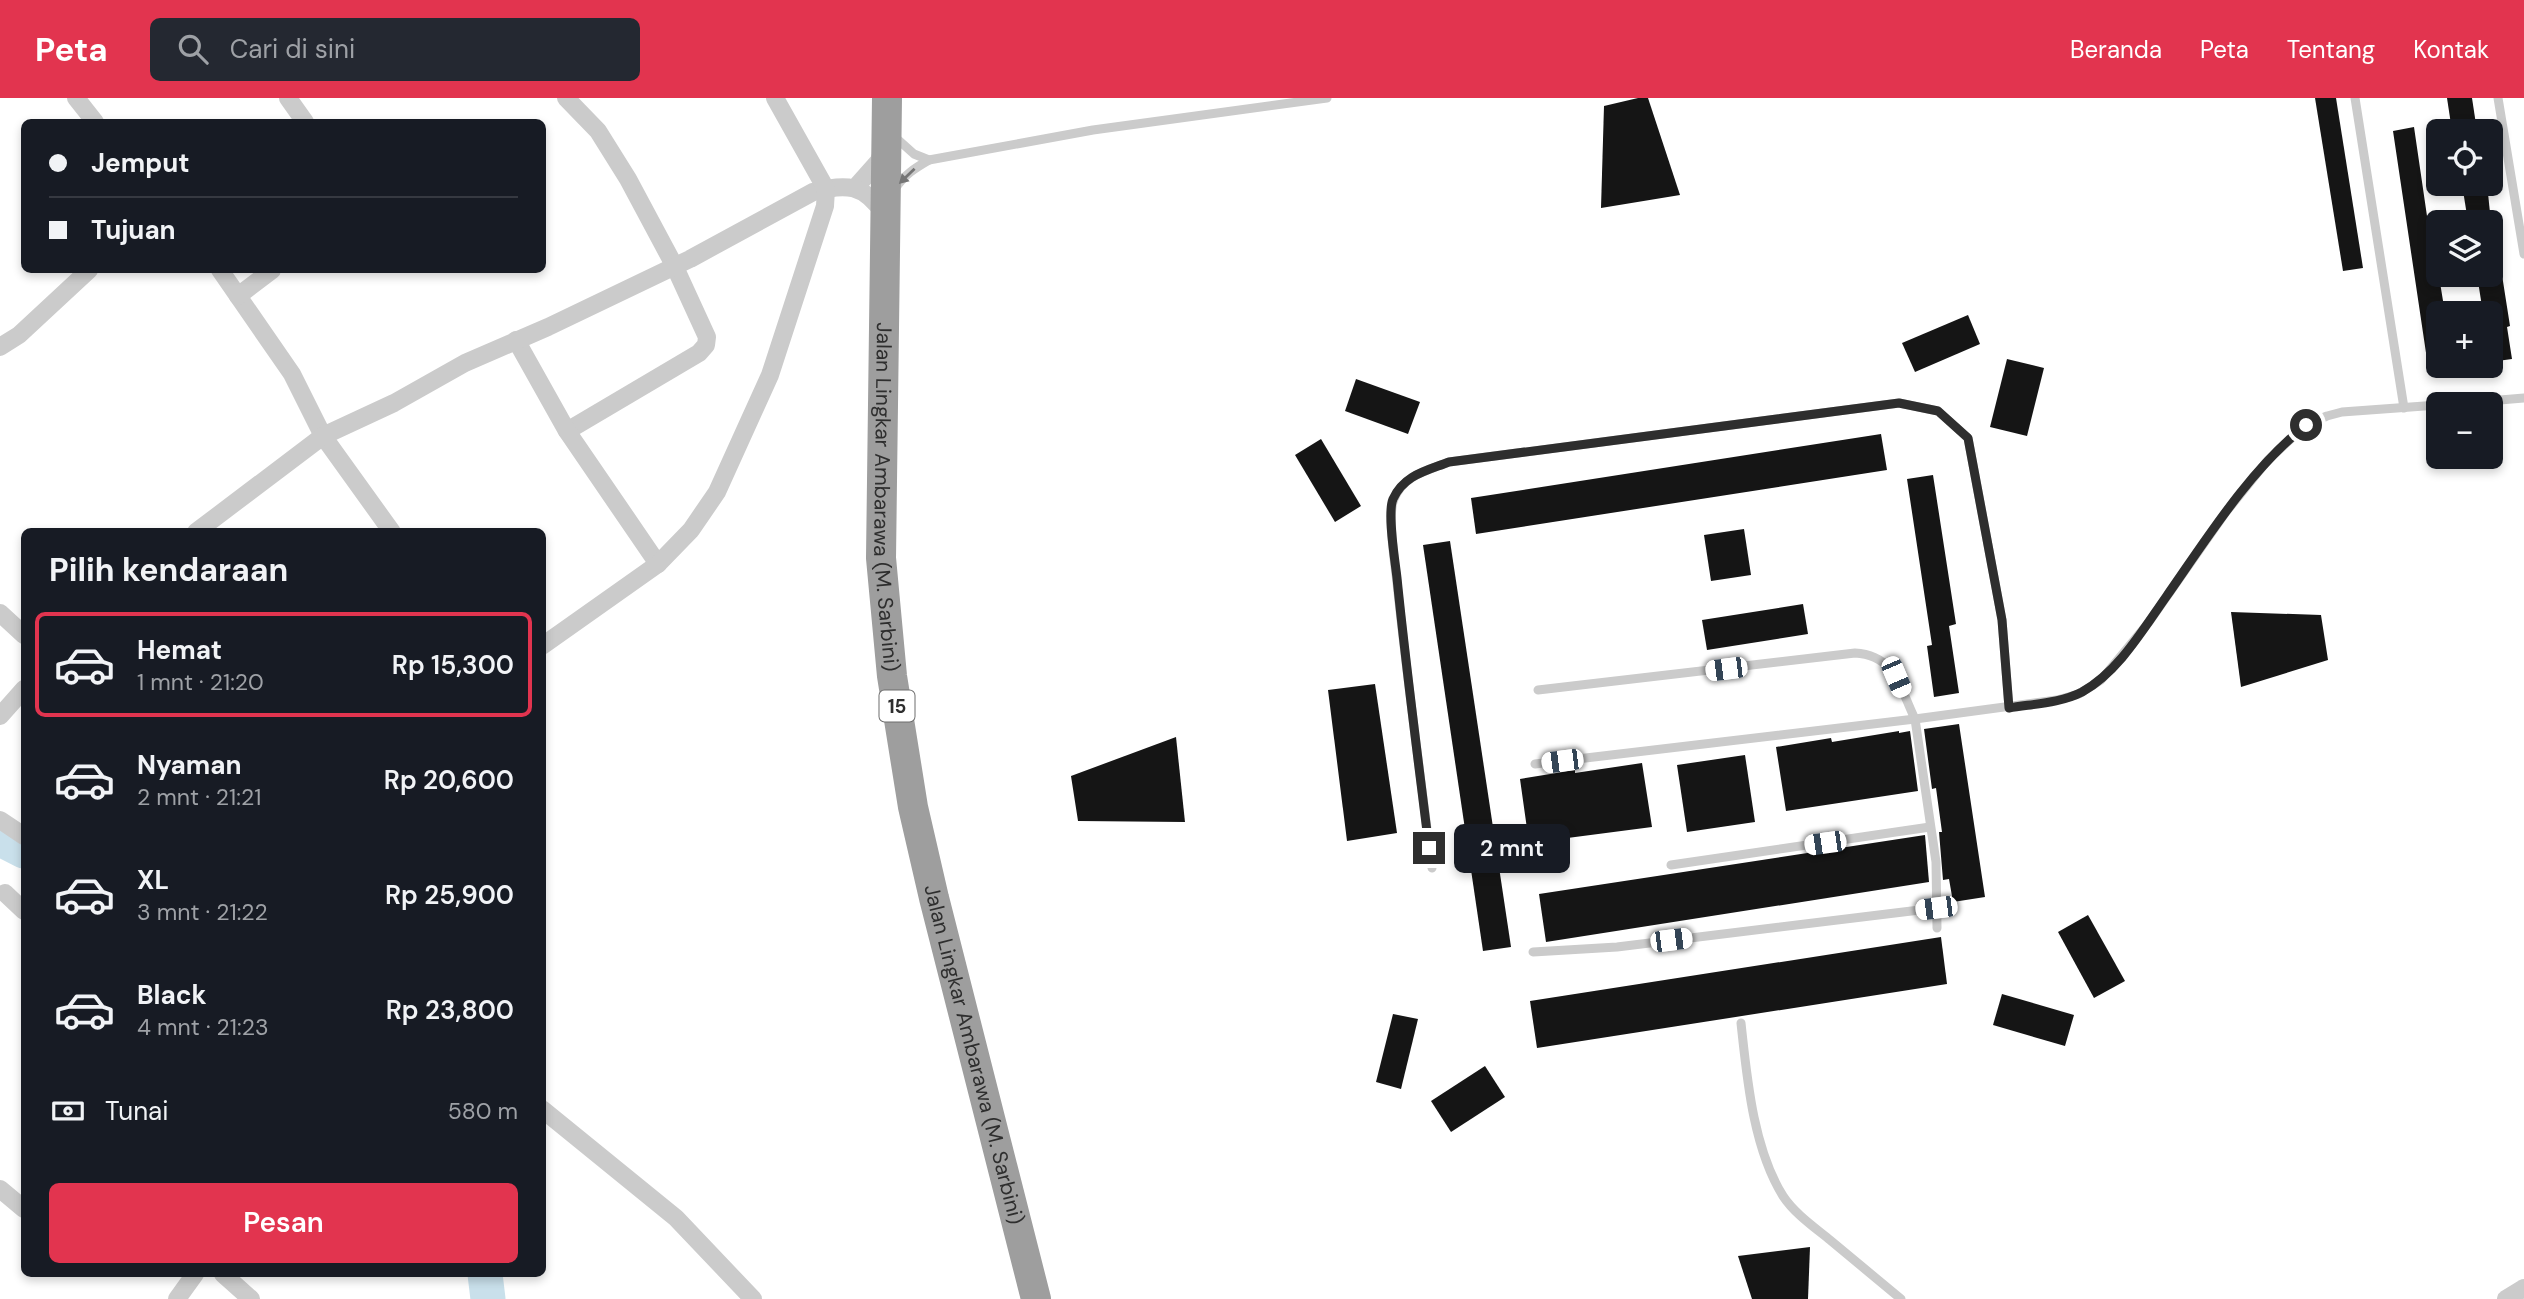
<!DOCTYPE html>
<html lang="id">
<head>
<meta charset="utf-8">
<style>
  :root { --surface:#171b24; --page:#242831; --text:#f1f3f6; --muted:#9ea1a6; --line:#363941; --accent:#e2344f }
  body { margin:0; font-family:"DM Sans",sans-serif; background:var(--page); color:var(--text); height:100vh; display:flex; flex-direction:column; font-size:26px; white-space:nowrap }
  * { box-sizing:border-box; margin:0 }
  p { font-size:23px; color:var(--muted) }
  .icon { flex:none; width:38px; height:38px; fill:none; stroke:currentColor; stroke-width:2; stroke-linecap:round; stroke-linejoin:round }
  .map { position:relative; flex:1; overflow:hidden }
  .details { position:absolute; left:21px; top:430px; width:525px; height:749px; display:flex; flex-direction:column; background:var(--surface); border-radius:10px; box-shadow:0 4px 10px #0003 }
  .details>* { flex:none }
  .hud { position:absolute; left:21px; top:21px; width:525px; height:154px; border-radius:10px; box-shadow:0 4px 10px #0003; display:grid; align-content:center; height:154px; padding:0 28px; background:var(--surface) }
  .tools { position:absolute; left:2426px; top:21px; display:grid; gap:14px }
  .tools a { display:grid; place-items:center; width:77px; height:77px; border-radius:10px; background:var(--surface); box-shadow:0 4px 10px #0003; font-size:35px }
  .end { position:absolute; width:32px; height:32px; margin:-16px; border:9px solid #2e2e2e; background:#fff; box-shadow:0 0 0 4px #fff }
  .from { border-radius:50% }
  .bubble { position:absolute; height:49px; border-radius:10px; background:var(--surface); box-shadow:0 4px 10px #0003; font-size:23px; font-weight:600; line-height:49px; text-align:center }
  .car { position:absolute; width:21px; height:42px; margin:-21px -10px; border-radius:9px; box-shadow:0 0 5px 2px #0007; background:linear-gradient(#fff 24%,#345 0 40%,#fff 0 76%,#345 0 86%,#fff 0) }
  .hud b { display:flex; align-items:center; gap:24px; height:66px; font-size:26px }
  .hud b+b { border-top:2px solid var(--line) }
  .hud i { width:18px; height:18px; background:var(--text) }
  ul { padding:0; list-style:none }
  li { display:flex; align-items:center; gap:21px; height:105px; margin:0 14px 10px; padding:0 14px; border:4px solid transparent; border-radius:10px }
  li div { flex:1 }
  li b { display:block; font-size:26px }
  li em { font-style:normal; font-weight:600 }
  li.selected { border-color:var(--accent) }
  li>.icon { width:63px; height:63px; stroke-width:1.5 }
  h2 { padding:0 28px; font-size:32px; line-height:84px }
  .pay { display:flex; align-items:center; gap:18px; height:77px; padding:0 28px; font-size:26px }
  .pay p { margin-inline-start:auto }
  .cta { display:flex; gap:14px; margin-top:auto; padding:14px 28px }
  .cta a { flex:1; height:80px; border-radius:10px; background:var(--accent); color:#fff; font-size:28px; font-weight:600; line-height:80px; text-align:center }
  header { display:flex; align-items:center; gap:42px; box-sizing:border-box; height:98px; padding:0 35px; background:var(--accent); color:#fff }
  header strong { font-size:33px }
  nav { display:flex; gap:38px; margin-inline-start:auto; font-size:24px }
  .search { width:490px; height:63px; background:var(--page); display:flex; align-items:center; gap:18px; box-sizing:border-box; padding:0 24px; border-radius:10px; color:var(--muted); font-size:26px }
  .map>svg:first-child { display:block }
</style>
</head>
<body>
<header>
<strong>Peta</strong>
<div class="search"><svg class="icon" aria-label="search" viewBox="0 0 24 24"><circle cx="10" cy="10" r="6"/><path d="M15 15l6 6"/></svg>Cari di sini</div>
<nav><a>Beranda</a><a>Peta</a><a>Tentang</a><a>Kontak</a></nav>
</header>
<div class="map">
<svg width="2524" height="1201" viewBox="0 0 2524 1201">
  <rect width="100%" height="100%" fill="#fff"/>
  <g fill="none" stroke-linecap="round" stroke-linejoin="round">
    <g stroke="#c9e0eb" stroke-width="35">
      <path d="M0 741 24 753"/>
      <path d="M485 1176 488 1201"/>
    </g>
  </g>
  <g fill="#151515">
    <path d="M1638 0H1648L1680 97 1601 110 1604 8Z"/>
    <path d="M2315 0H2336L2363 170 2343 173Z"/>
    <path d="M2447 0H2472L2477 33H2452Z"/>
    <path d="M2414 29 2434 166H2437L2445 215H2438V275H2429L2393 33Z"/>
    <path d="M2462 86H2487L2491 124H2468Z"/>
    <path d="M2477 177H2502L2510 228 2507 229 2512 261 2490 264V215H2483Z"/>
    <path d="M1968 217 1980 246 1915 274 1902 245Z"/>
    <path d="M2007 261 2044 270 2027 338 1990 329Z"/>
    <path d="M1356 281 1420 304 1408 336 1345 313Z"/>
    <path d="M1881 336 1887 372 1476 436 1471 400Z"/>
    <path d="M1321 341 1361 408 1335 424 1295 357Z"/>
    <path d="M1933 377 1956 526 1949 528 1959 595 1934 599 1927 548 1932 547 1907 381Z"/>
    <path d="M1744 431 1751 477 1711 483 1704 437Z"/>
    <path d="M1450 443 1511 849 1483 853 1423 447Z"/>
    <path d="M1803 506 1808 536 1707 552 1702 522Z"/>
    <path d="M2231 514 2321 517 2328 562 2241 589Z"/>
    <path d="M1375 586 1397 735 1347 743 1328 592Z"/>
    <path d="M1959 626 1985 799 1953 804 1949 781 1943 782 1939 734H1942L1936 690 1932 691 1924 631Z"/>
    <path d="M1899 633V635L1910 633 1918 693 1786 713 1776 649 1831 640 1832 644Z"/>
    <path d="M1176 639 1185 724 1078 723 1071 678Z"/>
    <path d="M1745 657 1755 724 1687 734 1677 667Z"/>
    <path d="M1642 665 1652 729 1529 745 1520 681 1575 672V675Z"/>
    <path d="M1925 737 1929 784 1546 844 1539 796Z"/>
    <path d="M2088 817 2125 883 2094 900 2058 834Z"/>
    <path d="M1941 839 1947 886 1537 950 1530 903Z"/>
    <path d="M2002 896 2074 917 2065 948 1993 927Z"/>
    <path d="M1393 916 1418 921 1401 991 1376 984Z"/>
    <path d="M1485 968 1505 999 1451 1034 1431 1003Z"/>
    <path d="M1810 1149 1808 1201H1752L1738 1158Z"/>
  </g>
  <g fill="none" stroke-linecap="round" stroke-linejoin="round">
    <g stroke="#cbcbcb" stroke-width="9">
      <path d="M2355 0 2404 310"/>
      <path d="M2498 0 2524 156"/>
      <path d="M929 62 1093 32 1327 0"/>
      <path d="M895 91C904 77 915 70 929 62L914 56 895 39"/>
      <path d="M2452 306 2524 300"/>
      <path d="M1535 666 1915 621C1900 590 1895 557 1855 555L1538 592"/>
      <path d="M1671 767 1930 729"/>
      <path d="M1432 770C1420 675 1407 580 1397 485 1395 466 1387 416 1394 401 1404 377 1426 373 1449 364L1899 305 1938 313 1968 340 2002 522 2009 610"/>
      <path d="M1937 830 1936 764 1915 621 2057 602 2079 596 2101 582 2149 524 2226 414 2268 362 2306 327 2327 318 2342 314 2438 307"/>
      <path d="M1533 854 1617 849 1936 810"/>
      <path d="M1741 925C1747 980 1753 1050 1783 1098 1794 1115 1814 1129 1830 1142 1854 1162 1877 1181 1901 1201"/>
    </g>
    <g stroke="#cbcbcb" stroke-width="18">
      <path d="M76 0 95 24"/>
      <path d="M288 0 305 24"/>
      <path d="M566 0 598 33 628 81 674 167 707 239 706 247 699 255 567 333"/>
      <path d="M855 90 879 63 882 54"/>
      <path d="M220 172 292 276 323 338 392 434"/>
      <path d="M238 198 272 172"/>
      <path d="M516 242 567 333 658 466"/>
      <path d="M0 249 19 237 89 172"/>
      <path d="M196 434 323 338 394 305 465 265 548 229 690 161 813 94C846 85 864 86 884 116"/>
      <path d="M0 515 24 537"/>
      <path d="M542 548 658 466 691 432 717 394 770 277 825 108 826 91 775 0"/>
      <path d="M0 618 24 591"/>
      <path d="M0 722 24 738"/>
      <path d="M5 795 24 813"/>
      <path d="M542 1011 676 1120 753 1201"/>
      <path d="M0 1091 24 1111"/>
      <path d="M223 1176 251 1201"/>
      <path d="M177 1201 195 1176"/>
      <path d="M2506 1201 2524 1190"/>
    </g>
    <path stroke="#9e9e9e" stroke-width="30" id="s1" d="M887 0 881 460 892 578 913 709 934 800 1036 1201"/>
  </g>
  <defs><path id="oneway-solid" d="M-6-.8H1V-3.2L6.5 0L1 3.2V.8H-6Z" transform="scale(1.75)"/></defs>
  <use fill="#757575" href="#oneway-solid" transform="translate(907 78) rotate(136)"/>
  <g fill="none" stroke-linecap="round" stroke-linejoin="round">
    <path stroke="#2e2e2e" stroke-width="9" d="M1429 750C1418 660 1406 570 1397 480 1395 462 1387 415 1393 401 1404 377 1426 373 1449 364L1899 305 1938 313 1968 340 2002 522 2009 610C2032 606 2061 605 2082 594 2118 574 2142 533 2166 499 2208 439 2248 374 2306 327"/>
  </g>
  <g text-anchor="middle" stroke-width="7" stroke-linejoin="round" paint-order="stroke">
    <rect fill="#fff" stroke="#6d6d6d" stroke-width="2" x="879.5" y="592.5" width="35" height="31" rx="5"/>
    <g font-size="19" font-weight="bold" fill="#2e2e2e">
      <text x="897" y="615">15</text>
    </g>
    <g font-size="21" fill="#2e2e2e" stroke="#fff">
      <text dy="7" stroke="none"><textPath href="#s1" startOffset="399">Jalan Lingkar Ambarawa (M. Sarbini)</textPath></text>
      <text dy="7" stroke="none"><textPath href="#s1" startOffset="966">Jalan Lingkar Ambarawa (M. Sarbini)</textPath></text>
    </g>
  </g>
</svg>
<div class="tools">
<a><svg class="icon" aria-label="locate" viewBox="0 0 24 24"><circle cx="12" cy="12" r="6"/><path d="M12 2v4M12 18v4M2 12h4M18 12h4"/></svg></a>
<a><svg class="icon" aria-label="layers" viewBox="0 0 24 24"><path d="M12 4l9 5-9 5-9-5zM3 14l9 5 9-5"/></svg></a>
<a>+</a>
<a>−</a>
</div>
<i class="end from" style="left:2306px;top:327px"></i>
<i class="end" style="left:1429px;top:750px"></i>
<div class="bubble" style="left:1454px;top:726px;width:116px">2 mnt</div>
<i class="car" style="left:1726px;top:571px;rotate:263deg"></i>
<i class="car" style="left:1896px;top:579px;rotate:157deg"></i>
<i class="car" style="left:1562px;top:663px;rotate:263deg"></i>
<i class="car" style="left:1825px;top:745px;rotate:262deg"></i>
<i class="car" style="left:1936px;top:810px;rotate:263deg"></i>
<i class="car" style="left:1671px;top:842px;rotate:83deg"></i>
<div class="hud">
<b><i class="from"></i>Jemput</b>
<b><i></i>Tujuan</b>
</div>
<section class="details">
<h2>Pilih kendaraan</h2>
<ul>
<li class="selected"><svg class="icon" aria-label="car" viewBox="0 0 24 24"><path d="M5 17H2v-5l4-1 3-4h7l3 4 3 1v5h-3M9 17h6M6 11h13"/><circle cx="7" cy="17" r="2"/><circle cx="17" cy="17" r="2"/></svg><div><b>Hemat</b><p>1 mnt · 21:20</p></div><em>Rp 15,300</em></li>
<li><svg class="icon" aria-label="car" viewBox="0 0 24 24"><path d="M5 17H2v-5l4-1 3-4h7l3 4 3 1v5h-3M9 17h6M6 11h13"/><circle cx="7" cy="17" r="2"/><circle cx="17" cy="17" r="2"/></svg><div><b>Nyaman</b><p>2 mnt · 21:21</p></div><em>Rp 20,600</em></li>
<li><svg class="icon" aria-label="car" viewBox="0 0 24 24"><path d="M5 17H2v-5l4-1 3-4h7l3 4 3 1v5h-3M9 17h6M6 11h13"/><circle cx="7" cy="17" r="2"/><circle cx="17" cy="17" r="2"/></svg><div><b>XL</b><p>3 mnt · 21:22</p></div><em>Rp 25,900</em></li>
<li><svg class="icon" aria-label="car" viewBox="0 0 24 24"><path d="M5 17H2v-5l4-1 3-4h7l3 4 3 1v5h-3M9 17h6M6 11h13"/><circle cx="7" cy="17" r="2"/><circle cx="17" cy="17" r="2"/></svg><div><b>Black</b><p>4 mnt · 21:23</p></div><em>Rp 23,800</em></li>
</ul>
<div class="pay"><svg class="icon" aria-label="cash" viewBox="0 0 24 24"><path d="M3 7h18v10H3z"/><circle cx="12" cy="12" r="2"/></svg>Tunai<p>580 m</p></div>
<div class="cta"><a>Pesan</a></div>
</section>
</div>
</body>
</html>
